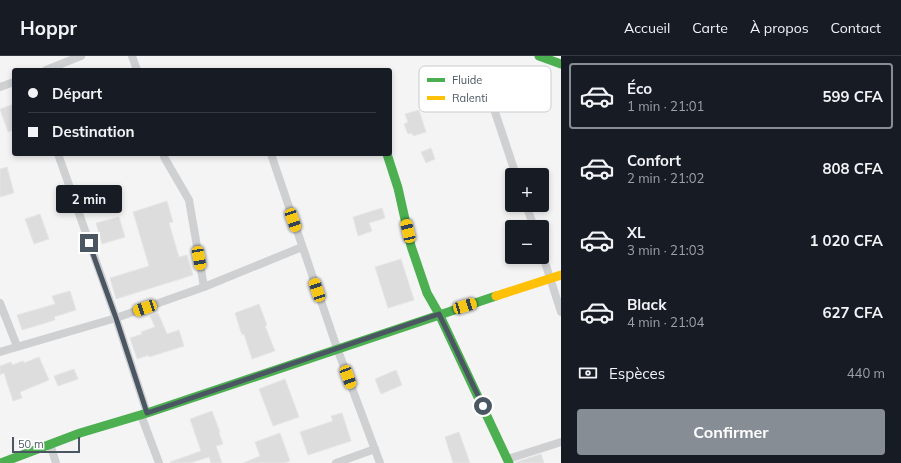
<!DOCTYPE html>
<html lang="fr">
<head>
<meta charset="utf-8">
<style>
  :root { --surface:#171b24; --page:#20242c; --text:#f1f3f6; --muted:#9ea1a6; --line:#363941; --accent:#868d94 }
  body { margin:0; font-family:Mulish,sans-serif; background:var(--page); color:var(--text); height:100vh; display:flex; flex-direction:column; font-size:15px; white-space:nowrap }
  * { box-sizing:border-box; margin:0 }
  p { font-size:13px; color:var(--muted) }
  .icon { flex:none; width:22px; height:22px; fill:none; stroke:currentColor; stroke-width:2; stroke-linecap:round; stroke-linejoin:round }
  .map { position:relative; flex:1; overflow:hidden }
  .panel { display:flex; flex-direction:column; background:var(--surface); width:340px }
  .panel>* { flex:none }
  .guide { position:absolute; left:12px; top:12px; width:380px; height:88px; border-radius:4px; box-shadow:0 2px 6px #0003; display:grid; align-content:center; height:88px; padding:0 16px; background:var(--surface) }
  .buttons { position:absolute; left:505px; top:112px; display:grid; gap:8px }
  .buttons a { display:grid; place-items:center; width:44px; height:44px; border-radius:4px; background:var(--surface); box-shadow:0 2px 6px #0003; font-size:20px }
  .scale { position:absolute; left:12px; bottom:10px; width:68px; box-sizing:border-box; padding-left:4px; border:2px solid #4a5661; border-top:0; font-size:11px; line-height:14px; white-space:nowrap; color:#4a5661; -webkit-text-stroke:3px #fff; paint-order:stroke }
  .end { position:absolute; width:18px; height:18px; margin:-9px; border:5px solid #4a5661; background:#fff; box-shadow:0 0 0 2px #fff }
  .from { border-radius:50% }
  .bubble { position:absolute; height:28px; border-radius:4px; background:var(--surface); box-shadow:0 2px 6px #0003; font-size:13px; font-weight:700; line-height:28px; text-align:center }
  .car { position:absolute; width:12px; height:24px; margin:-12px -6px; border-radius:5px; box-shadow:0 0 3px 1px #0007; background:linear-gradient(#f5c518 24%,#345 0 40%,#f5c518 0 76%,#345 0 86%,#f5c518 0) }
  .guide b { display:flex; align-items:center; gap:14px; height:38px; font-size:15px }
  .guide b+b { border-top:1px solid var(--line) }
  .guide i { width:10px; height:10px; background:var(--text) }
  ul { padding:7px 0 0; list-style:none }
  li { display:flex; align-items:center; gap:12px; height:66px; margin:0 8px 6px; padding:0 8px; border:2px solid transparent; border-radius:4px }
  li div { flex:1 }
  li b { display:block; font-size:15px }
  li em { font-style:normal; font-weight:700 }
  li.current { border-color:var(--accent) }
  li>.icon { width:36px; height:36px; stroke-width:1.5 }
  .pay { display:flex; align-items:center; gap:10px; height:44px; padding:0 16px; font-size:15px }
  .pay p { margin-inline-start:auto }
  .button { display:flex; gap:8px; margin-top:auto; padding:8px 16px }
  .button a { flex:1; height:46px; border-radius:4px; background:var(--accent); color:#fff; font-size:16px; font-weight:700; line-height:46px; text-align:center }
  header { display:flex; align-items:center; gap:24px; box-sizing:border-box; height:56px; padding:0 20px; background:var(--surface); border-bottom:1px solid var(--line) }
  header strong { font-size:19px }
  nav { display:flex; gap:22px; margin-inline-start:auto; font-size:14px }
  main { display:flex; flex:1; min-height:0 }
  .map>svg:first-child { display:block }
</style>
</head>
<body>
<header>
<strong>Hoppr</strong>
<nav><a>Accueil</a><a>Carte</a><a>À propos</a><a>Contact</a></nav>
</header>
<main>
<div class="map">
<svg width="561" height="407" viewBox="0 0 561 407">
  <rect width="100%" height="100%" fill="#f4f4f4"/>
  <g fill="#ddddde" stroke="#e5e6e7">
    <path d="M14 48V74L8 76 0 53Z"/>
    <path d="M419 54 426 76 413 80 412 77 408 78 404 68 408 66 405 58Z"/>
    <path d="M431 92 435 103 426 107 421 96Z"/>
    <path d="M7 111 14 137 0 141V113Z"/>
    <path d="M167 145 173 166 169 167 179 201 187 199 193 219 116 243 110 222 149 210 133 156Z"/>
    <path d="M382 152 385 162 369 167 372 175 358 180 353 161Z"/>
    <path d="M40 158 49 183 34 188 25 163Z"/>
    <path d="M119 161 125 181 102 188 96 167Z"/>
    <path d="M401 203 414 244 388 252 375 211Z"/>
    <path d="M70 235 76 254 54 261 55 264 22 274 17 259 55 248 52 240Z"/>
    <path d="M259 248 267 269 265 270 275 295 252 303 244 278 242 279 239 270 235 257Z"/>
    <path d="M158 257 167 278 179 274 184 290 149 301V299L137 303 130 282 142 278 141 276 155 271 150 260Z"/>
    <path d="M39 301 49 324 20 336 22 342 13 345 4 317 0 319V310L11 306 12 309 23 305 24 307Z"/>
    <path d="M74 313 78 323 58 330 54 320Z"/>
    <path d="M396 314 402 329 381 338 375 323Z"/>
    <path d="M285 323 299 361 273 370 259 333Z"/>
    <path d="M212 355 220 376 219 377 223 388 216 390 222 407H211L209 401 190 407H171L170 406 201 395 190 363Z"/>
    <path d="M342 357 351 385 308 399 300 376 333 365 331 360Z"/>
    <path d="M459 376 470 407H453L445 381Z"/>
    <path d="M280 377 290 405 284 407H243L260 400 255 386Z"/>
    <path d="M541 398 544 407H516V406Z"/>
  </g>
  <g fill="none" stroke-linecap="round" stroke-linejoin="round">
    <g stroke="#ced0d2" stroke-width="8">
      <path d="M132 0 137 14"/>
      <path d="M46 14 81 0"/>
      <path d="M486 29 516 119"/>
      <path d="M0 31 14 26"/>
      <path d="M58 98 116 262 147 357"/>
      <path d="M164 98V101L189 144 204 231"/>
      <path d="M271 98 337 292 380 407"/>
      <path d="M526 149 534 171"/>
      <path d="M542 197 561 256"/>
      <path d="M0 247 17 290"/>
      <path d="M0 296 116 262 204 231 302 191"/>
      <path d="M141 359 159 407"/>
      <path d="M50 388 56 407"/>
      <path d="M508 403 561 386"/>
      <path d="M336 407 375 393"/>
    </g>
    <g stroke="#4caf50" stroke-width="9">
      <path d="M539 0 561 8"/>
      <path d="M387 98 398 132 411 190 427 237 439 258 509 407"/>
      <path d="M1 407 80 377 147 357 496 240"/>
    </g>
    <path stroke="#ffc107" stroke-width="9" d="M496 240 561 219"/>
  </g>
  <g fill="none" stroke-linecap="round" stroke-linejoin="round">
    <path stroke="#4a5661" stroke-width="5" d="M89 187 116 262 147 357 439 258 483 350"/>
  </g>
  <rect x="419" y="10" width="132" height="46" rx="6" fill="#fff" stroke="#c9ccd0" stroke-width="1"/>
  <rect x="427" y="22" width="18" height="4" fill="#4caf50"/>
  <rect x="427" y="40" width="18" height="4" fill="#ffc107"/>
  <g font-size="11" fill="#4a5661">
    <text x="452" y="28">Fluide</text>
    <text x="452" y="46">Ralenti</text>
  </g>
</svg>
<div class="buttons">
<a>+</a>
<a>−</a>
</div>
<div class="scale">50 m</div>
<i class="end from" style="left:483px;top:350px"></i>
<i class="end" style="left:89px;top:187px"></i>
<div class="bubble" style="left:56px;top:129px;width:66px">2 min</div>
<i class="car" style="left:293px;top:164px;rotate:161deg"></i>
<i class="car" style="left:408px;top:175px;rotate:347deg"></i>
<i class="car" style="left:199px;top:202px;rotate:170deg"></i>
<i class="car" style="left:317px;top:234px;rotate:341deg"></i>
<i class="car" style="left:465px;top:250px;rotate:73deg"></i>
<i class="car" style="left:145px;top:252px;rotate:251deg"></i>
<i class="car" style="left:348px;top:321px;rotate:160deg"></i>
<div class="guide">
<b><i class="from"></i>Départ</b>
<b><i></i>Destination</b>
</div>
</div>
<section class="panel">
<ul>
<li class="current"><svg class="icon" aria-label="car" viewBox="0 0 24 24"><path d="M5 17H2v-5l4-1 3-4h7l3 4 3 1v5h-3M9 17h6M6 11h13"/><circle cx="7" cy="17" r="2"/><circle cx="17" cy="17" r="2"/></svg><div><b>Éco</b><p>1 min · 21:01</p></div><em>599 CFA</em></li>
<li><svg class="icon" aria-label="car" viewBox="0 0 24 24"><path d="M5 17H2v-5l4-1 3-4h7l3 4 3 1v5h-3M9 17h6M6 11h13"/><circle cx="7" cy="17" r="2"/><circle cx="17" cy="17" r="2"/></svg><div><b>Confort</b><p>2 min · 21:02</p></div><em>808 CFA</em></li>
<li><svg class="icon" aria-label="car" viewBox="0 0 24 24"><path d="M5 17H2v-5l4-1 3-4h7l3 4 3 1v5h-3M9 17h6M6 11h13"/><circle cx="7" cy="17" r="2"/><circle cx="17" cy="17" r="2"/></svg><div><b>XL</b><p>3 min · 21:03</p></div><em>1 020 CFA</em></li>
<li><svg class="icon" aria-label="car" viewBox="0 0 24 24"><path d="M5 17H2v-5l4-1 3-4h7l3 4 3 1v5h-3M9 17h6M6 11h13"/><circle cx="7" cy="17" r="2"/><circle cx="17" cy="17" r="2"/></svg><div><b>Black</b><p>4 min · 21:04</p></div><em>627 CFA</em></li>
</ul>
<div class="pay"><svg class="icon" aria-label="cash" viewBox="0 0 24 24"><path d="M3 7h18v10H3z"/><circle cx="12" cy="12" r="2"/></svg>Espèces<p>440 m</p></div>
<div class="button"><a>Confirmer</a></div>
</section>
</main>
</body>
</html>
